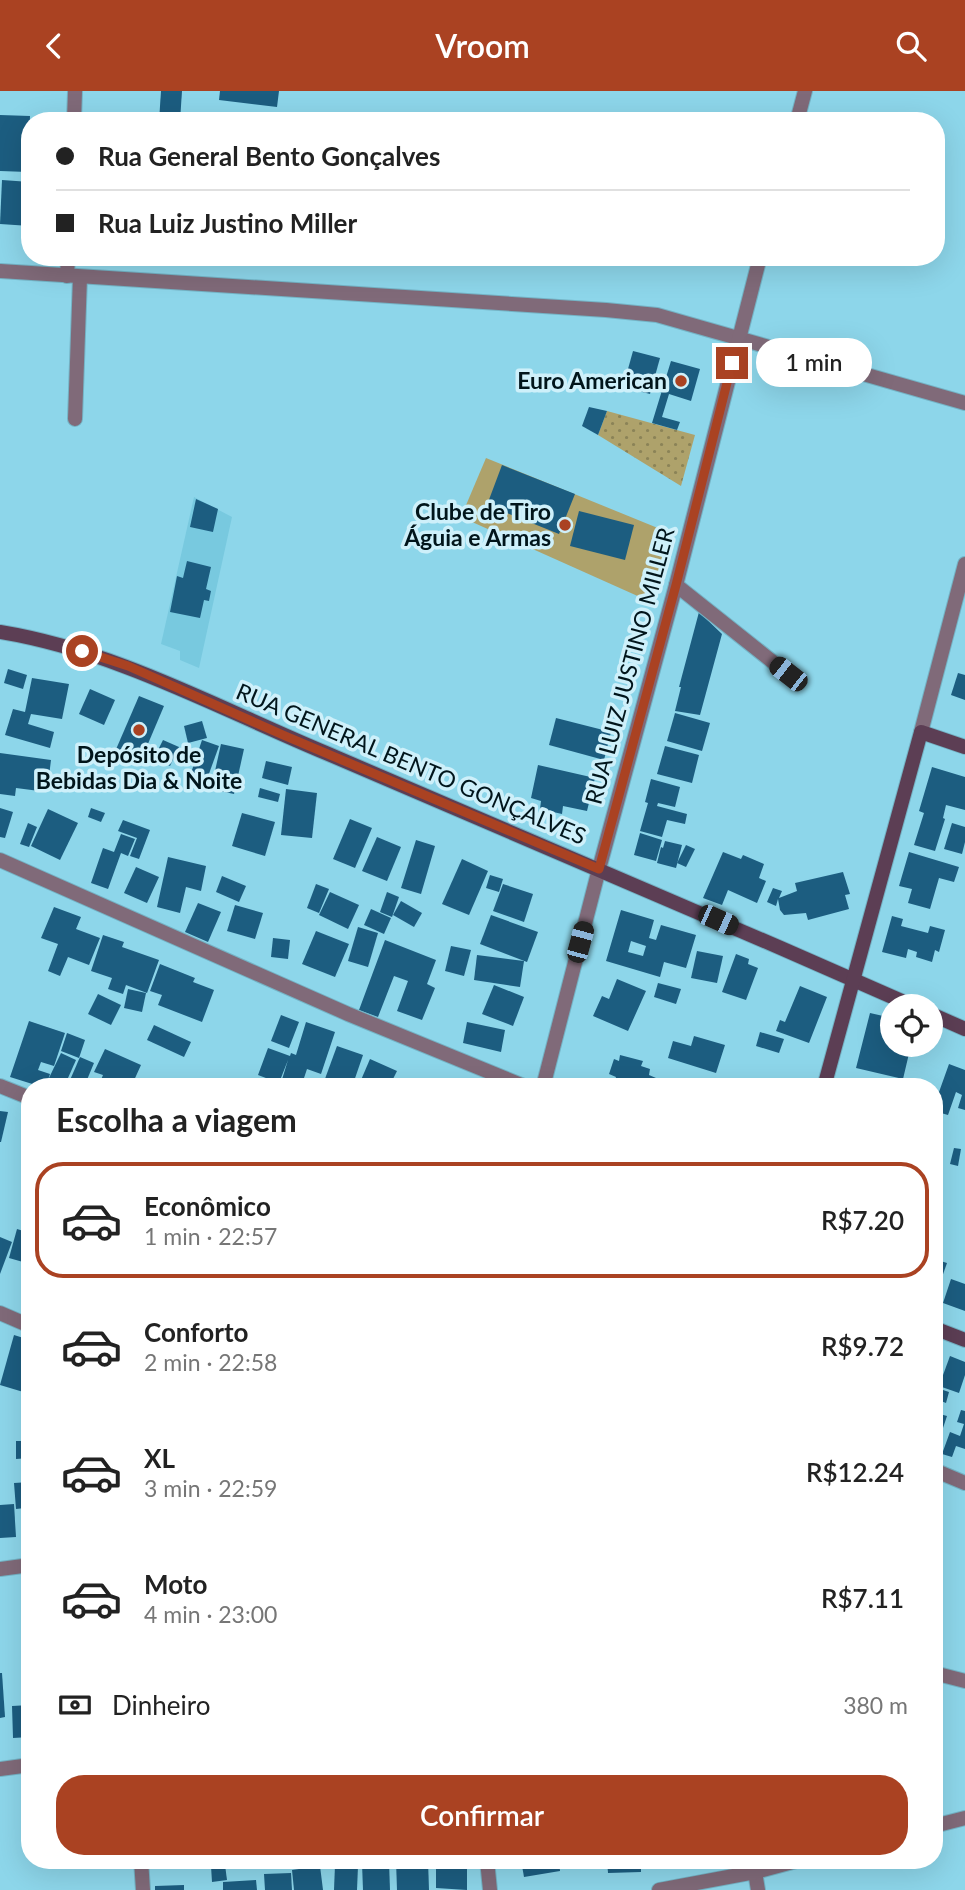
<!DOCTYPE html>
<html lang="pt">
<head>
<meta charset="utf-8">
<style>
  :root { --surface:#fff; --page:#f6f6f6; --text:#222; --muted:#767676; --line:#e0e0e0; --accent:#aa4222 }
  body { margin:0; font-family:Lato,sans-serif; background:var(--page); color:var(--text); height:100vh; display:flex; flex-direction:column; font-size:26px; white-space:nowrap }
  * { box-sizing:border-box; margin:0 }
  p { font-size:23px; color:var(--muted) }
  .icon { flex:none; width:38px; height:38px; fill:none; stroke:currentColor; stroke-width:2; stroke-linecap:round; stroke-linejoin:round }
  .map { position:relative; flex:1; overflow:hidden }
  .sheet { position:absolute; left:21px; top:987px; width:922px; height:791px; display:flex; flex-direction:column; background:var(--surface); border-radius:28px; box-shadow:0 7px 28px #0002 }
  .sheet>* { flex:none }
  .hud { position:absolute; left:21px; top:21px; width:924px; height:154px; border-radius:28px; box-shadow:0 7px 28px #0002; display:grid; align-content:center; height:154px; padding:0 35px; background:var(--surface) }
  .buttons { position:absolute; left:880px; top:903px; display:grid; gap:14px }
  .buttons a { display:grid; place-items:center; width:63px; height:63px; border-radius:50%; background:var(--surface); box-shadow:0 7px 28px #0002; font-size:35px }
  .end { position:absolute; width:32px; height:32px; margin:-16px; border:9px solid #aa4222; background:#fff; box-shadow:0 0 0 4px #fff }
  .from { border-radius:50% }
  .bubble { position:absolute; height:49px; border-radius:24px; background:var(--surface); box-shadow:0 7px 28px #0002; font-size:23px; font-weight:600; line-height:49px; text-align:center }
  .car { position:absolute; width:21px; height:42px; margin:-21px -10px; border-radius:9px; box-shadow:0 0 5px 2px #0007; background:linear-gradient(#222 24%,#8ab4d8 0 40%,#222 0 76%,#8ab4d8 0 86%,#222 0) }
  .hud b { display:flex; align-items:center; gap:24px; height:66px; font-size:26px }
  .hud b+b { border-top:2px solid var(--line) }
  .hud i { width:18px; height:18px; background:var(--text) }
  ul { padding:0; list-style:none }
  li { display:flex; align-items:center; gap:21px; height:116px; margin:0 14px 10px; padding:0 21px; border:4px solid transparent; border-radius:28px }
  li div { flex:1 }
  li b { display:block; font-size:26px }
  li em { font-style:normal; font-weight:600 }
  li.on { border-color:var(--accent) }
  li>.icon { width:63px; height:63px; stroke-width:1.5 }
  h2 { padding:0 35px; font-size:32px; line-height:84px }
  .pay { display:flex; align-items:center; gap:18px; height:77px; padding:0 35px; font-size:26px }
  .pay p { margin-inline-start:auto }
  .button { display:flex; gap:14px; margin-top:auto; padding:14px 35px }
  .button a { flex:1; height:80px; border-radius:28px; background:var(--accent); color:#fff; font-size:28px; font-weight:600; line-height:80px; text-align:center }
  header { display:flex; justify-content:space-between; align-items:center; height:91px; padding:0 35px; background:var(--accent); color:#fff; font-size:32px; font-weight:600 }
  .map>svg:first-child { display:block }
</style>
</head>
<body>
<header><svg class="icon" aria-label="back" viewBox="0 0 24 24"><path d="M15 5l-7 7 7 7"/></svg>Vroom<svg class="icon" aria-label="search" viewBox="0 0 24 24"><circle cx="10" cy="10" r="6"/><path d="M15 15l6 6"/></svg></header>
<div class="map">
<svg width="965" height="1799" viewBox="0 0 965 1799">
  <defs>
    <pattern id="grass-dots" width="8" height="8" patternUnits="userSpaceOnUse" patternTransform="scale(1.75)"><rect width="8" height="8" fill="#aea26b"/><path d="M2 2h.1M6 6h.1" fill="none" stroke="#8b8357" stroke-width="1.8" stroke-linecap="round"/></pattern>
  </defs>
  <rect width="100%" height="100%" fill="#8dd6ea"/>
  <path fill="#78c9df" d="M194 406 232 426 199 577 180 569V560L161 553Z"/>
  <path fill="url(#grass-dots)" d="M607 320 695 344 681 395 598 344Z"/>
  <path fill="#aea26b" d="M486 367 670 442 651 511 461 426Z"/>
  <g fill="#1c5d80" fill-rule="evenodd">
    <path d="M161 0H182L180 30H159Z"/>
    <path d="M220 0H279L277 16 219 9Z"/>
    <path d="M0 24 30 25 28 81 0 80Z"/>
    <rect x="94" y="25" width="26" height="5"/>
    <path d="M2 89 30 91V135L0 133Z"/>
    <path d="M633 260 660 267 650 303 623 296Z"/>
    <path d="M671 270 700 278 691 310 669 303 662 326 680 331 677 339 652 332Z"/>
    <path d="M589 316 607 320 598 344 582 335Z"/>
    <path d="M502 374 575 403 559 443 487 414Z"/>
    <path d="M196 408 218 418 213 441 190 436Z"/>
    <path d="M579 420 634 434 625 469 570 455Z"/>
    <path d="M187 470 211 476 206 498 211 500 209 510 204 509 200 527 170 521 177 485 183 487Z"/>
    <path d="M699 521 722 543 700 624 675 620 681 596H679Z"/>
    <path d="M8 578 27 584 23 598 4 592Z"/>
    <path d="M958 582 965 584V609L951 604Z"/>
    <path d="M32 587 69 593 62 628 31 623 28 633 54 641 50 657 5 644 13 618 25 621Z"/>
    <path d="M90 598 115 609 104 634 79 623Z"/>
    <path d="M139 605 164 615 139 674 114 663Z"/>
    <path d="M675 622 710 632 702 660 667 650Z"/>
    <path d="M556 627 611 641 604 669 549 654Z"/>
    <path d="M202 630 207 647 188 652 184 635Z"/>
    <path d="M163 649 179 656 170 675 154 667Z"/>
    <path d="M202 649 219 655 206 691 190 685Z"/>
    <path d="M221 653 244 658 234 703 211 698Z"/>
    <path d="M665 655 699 664 692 692 657 683Z"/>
    <path d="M0 662 51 669 47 701 16 697 15 705 0 703Z"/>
    <path d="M266 670 292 676 288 694 262 687Z"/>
    <path d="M538 674 595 687 587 720 563 715 562 723 540 718 541 710 531 707Z"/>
    <path d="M932 676 965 686V719L946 714 943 727 945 728 935 760 914 754 924 722 919 720Z"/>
    <path d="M651 688 680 696 675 716 658 712 657 715 687 723 685 733 667 729 662 746 640 740 648 712 645 711Z"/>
    <path d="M260 697 280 703 278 711 258 706Z"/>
    <path d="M286 698 317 702 312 747 281 744Z"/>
    <path d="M0 717 13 721 5 747 0 746Z"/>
    <path d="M91 717 105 722 101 731 88 726Z"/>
    <path d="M48 718 78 732 60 769 31 755Z"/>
    <path d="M242 722 275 731 265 765 232 755Z"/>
    <path d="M350 728 372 737 355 777 333 768Z"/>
    <path d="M123 729 150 739 139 768 130 765 137 747 118 740Z"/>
    <path d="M28 732 37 736 29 756 20 753Z"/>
    <path d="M952 732 965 736V751L962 763 944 758Z"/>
    <path d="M640 742 662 749 656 770 634 764Z"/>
    <path d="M121 743 135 748 128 765 121 762 108 798 91 792 103 757 114 761Z"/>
    <path d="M377 746 401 756 387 790 362 780Z"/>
    <path d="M416 749 435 755 421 803 401 797Z"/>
    <path d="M665 750 682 754 676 777 657 772 661 756 663 757Z"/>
    <path d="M686 754 695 758 686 776 677 772Z"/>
    <path d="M723 761 741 768 743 764 764 773 759 787 766 790 757 812 728 799 722 814 703 807Z"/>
    <path d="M909 761 959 776 954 791 939 787 930 818 908 812 912 798 899 795Z"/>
    <path d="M168 766 206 775 201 800 186 796 180 822 157 816Z"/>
    <path d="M462 768 488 780 469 824 442 813Z"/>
    <path d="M136 776 159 786 147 812 124 802Z"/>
    <path d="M843 781 850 803 845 804 849 818 808 829 806 822 784 824 780 819 778 808 776 815 767 811 773 797 782 800 779 807 797 800 795 792Z"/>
    <path d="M490 784 503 788 499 801 486 797Z"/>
    <path d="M222 785 246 795 239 811 216 801Z"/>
    <path d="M316 793 329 798 319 822 307 817Z"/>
    <path d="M503 793 533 803 524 831 493 820Z"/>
    <path d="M330 801 359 814 348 838 319 824Z"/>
    <path d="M387 801 399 806 392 826 380 821Z"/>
    <path d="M401 810 422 822 414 836 393 824Z"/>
    <path d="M198 812 221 821 208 851 185 841Z"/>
    <path d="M235 814 263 822 255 848 227 840Z"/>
    <path d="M54 816 81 826 76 838 100 847 89 874 68 866 60 885 48 880 58 853 41 847Z"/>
    <path d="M371 818 391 827 384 843 364 834Z"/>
    <path d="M621 819 654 829 649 847 656 849 661 834 696 844 686 877 664 871 660 886 606 870ZM631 850 646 855 643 865 628 861Z"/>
    <path d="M491 824 538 841 527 871 480 853Z"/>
    <path d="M892 825 903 828 901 835 928 842 930 835 945 839 939 861 935 859 932 871 916 866 917 861 908 858 906 867 882 861Z"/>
    <path d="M358 836 378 842 368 876 348 870Z"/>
    <path d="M316 840 349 853 335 886 302 873Z"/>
    <path d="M103 844 124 851 122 856 159 869 147 902 126 894 123 903 108 898 112 887 91 880Z"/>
    <path d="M273 847 290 849 288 868 271 866Z"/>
    <path d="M385 849 436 869 427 893 435 897 422 929 397 920 408 890 394 885 378 926 359 919Z"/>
    <path d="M451 855 471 859 464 885 445 880Z"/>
    <path d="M697 860 723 865 717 892 691 887Z"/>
    <path d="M736 863 749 868 748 873 758 877 746 909 722 901Z"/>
    <path d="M477 864 524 870 520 896 474 889Z"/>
    <path d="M160 873 195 887 193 891 214 899 202 931 158 914 162 904 150 900Z"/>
    <path d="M617 888 646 900 628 940 593 925 602 905 609 908Z"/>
    <path d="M658 892 681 898 676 913 654 906Z"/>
    <path d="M494 894 524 906 513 935 482 923Z"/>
    <path d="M800 895 827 906 809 952 776 940 780 929 785 931Z"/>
    <path d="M128 898 146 902 142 921 124 917Z"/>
    <path d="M98 903 121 914 111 934 88 923Z"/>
    <path d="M870 922 892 927 891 942H892V954H911L903 988 856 977Z"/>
    <path d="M281 924 299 931 289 957 271 950Z"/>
    <path d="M29 930 65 942 54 975 41 971 38 979 50 983 47 992 44 991 42 996 10 986Z"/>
    <path d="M306 931 335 941 321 983 307 978 301 996 280 995 288 969 279 992 258 984 268 957 290 965 291 962 296 964Z"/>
    <path d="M467 931 505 939 501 961 463 952Z"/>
    <path d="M154 934 191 951 184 966 147 949Z"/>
    <path d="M760 941 784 948 779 962 756 955Z"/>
    <path d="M67 942 85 949 79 967 61 960Z"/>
    <path d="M694 945 725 954 716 982 668 967 673 950 691 955Z"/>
    <path d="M337 955 363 964 352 996H322Z"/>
    <path d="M105 958 141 974 131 996H98L103 984 94 981Z"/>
    <path d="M61 962 76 969 64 996 48 989Z"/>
    <path d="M620 964 643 970 641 975 650 978 649 984 656 987 653 996 646 994 645 996H613L616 986 609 983 614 968 619 970Z"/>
    <path d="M80 966 94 972 84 996H67Z"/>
    <path d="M370 968 397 980 389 996H358Z"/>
    <path d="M949 973 965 979V1019L958 1017 962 1004 956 1001 948 1024 934 1020V1015Z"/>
    <path d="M0 1020 8 1021 1 1051H0Z"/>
    <path d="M954 1057 961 1058 958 1075 950 1073Z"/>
    <path d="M17 1138 30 1142V1173L9 1167Z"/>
    <path d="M0 1146 12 1151 0 1183Z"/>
    <path d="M934 1168 947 1172 935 1206H934Z"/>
    <path d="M951 1188 965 1193V1220L943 1212Z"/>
    <path d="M14 1244 30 1249V1303L0 1294Z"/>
    <path d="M950 1265 965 1271V1284L959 1302 939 1295Z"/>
    <path d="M934 1296 949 1301 946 1312 941 1310 936 1322 947 1325 937 1355 934 1354Z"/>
    <path d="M961 1319 965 1320V1358L956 1355 952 1366 942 1363 950 1341 960 1345 964 1333 957 1331Z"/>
    <path d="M16 1350H30V1367L16 1368Z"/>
    <path d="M30 1391V1448H28L25 1417 16 1418 14 1392Z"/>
    <path d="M14 1413 16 1446 0 1447V1414Z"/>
    <path d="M0 1582H2L5 1626 0 1627Z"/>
    <path d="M30 1614V1646L13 1647 12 1615Z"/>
    <path d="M396 1769H428L429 1799H397Z"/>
    <path d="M436 1769H467V1799L436 1797Z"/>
    <path d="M521 1769H559L560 1780 524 1786Z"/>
    <path d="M607 1769H641V1781L608 1782Z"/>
    <path d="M389 1771 390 1799H363L362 1772Z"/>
    <path d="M225 1774 227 1789 212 1791 211 1775Z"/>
    <path d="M335 1774 358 1775 357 1799H334Z"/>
    <path d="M320 1775 323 1799H294L292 1779Z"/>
    <path d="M291 1782 292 1799H265L264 1783Z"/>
    <path d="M256 1789 257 1799H223V1791Z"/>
    <path d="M184 1794V1799H155V1795Z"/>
  </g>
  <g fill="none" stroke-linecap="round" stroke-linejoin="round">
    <g stroke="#74b3c5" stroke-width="16">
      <g id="minor">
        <path d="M74 30 75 0"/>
        <path d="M67 185 68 166"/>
        <path d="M75 328 80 186"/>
        <path d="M676 494 788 583"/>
        <path d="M0 769 348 923 526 996"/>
        <path d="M0 995 30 1007"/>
        <path d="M543 996 599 778"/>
        <path d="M0 1222 30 1235"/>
        <path d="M934 1379 965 1392"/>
        <path d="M0 1478 30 1474"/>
        <path d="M934 1582 965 1590"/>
        <path d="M0 1678 30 1674"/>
        <path d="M141 1769 143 1799"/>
        <path d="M487 1769 490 1799"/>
        <path d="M755 1781 758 1799"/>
      </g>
    </g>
    <g stroke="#74b3c5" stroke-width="16">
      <g id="tertiary">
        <path d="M797 30 805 0"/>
        <path d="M0 180 606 219 657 224 965 312"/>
        <path d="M921 641 965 473"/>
        <path d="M599 778 676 494 760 166"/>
        <path d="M934 1735 965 1727"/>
        <path d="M659 1799 755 1781 800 1769"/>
      </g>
    </g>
    <g stroke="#74b3c5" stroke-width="16">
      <g id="secondary">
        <path d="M0 541C116 560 218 617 326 662 522 745 718 829 913 915"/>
        <path d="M931 923 965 938"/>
        <path d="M824 996 921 641 965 656"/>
        <path d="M934 1237 965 1249"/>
      </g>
    </g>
    <use href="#minor" stroke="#806a79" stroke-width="14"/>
    <use href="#tertiary" stroke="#806a79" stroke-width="14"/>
    <use href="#secondary" stroke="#5c3e54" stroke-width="14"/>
  </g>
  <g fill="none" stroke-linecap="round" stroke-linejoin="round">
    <path stroke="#aa4222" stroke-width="9" d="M82 560 128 575 283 644 599 778 676 494 732 272"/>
  </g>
  <g fill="#aa4222" stroke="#cef0fa" stroke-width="2.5">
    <circle cx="681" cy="290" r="7"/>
    <circle cx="565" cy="434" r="7"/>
    <circle cx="139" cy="639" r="7"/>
  </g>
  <g text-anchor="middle" stroke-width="7" stroke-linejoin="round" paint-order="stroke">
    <g font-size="23" font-weight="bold" fill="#01151b" stroke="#cef0fa" text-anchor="end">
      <text x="667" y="298">Euro American</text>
      <text x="551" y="429">Clube de Tiro<tspan x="551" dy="26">Águia e Armas</tspan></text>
      <text x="139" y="672" text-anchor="middle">Depósito de<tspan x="139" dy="26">Bebidas Dia &amp; Noite</tspan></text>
    </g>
    <g font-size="23" fill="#01151b" stroke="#cef0fa">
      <text transform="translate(630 575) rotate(-75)" y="8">RUA LUIZ JUSTINO MILLER</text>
      <text transform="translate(411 673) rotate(23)" y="8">RUA GENERAL BENTO GONÇALVES</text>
    </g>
  </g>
</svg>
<div class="buttons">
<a><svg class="icon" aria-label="locate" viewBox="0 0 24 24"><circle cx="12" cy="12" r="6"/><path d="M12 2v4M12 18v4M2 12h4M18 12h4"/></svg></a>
</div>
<i class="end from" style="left:82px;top:560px"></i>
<i class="end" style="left:732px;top:272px"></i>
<div class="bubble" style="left:756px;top:247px;width:116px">1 min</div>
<i class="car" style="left:788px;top:583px;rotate:308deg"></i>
<i class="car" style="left:718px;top:829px;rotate:114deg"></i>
<i class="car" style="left:580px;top:851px;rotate:15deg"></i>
<div class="hud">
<b><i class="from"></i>Rua General Bento Gonçalves</b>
<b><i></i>Rua Luiz Justino Miller</b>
</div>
<section class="sheet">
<h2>Escolha a viagem</h2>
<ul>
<li class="on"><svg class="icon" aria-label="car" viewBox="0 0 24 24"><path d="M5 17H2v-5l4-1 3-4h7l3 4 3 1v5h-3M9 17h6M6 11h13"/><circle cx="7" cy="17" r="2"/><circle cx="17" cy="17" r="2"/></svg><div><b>Econômico</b><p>1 min · 22:57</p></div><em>R$7.20</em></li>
<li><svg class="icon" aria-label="car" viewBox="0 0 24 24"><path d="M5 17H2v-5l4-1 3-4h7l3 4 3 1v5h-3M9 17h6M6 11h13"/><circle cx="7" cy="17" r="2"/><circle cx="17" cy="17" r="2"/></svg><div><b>Conforto</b><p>2 min · 22:58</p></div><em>R$9.72</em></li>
<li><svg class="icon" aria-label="car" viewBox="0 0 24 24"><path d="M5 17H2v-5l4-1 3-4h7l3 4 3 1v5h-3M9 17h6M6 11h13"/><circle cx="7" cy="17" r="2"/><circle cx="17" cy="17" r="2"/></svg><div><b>XL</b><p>3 min · 22:59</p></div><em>R$12.24</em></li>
<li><svg class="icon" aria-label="car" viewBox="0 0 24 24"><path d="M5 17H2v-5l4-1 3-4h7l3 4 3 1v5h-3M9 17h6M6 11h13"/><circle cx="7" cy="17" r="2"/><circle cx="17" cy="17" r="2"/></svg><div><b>Moto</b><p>4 min · 23:00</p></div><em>R$7.11</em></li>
</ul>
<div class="pay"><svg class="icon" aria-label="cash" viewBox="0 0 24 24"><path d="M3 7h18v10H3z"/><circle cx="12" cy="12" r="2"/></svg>Dinheiro<p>380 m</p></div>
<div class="button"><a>Confirmar</a></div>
</section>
</div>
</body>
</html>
